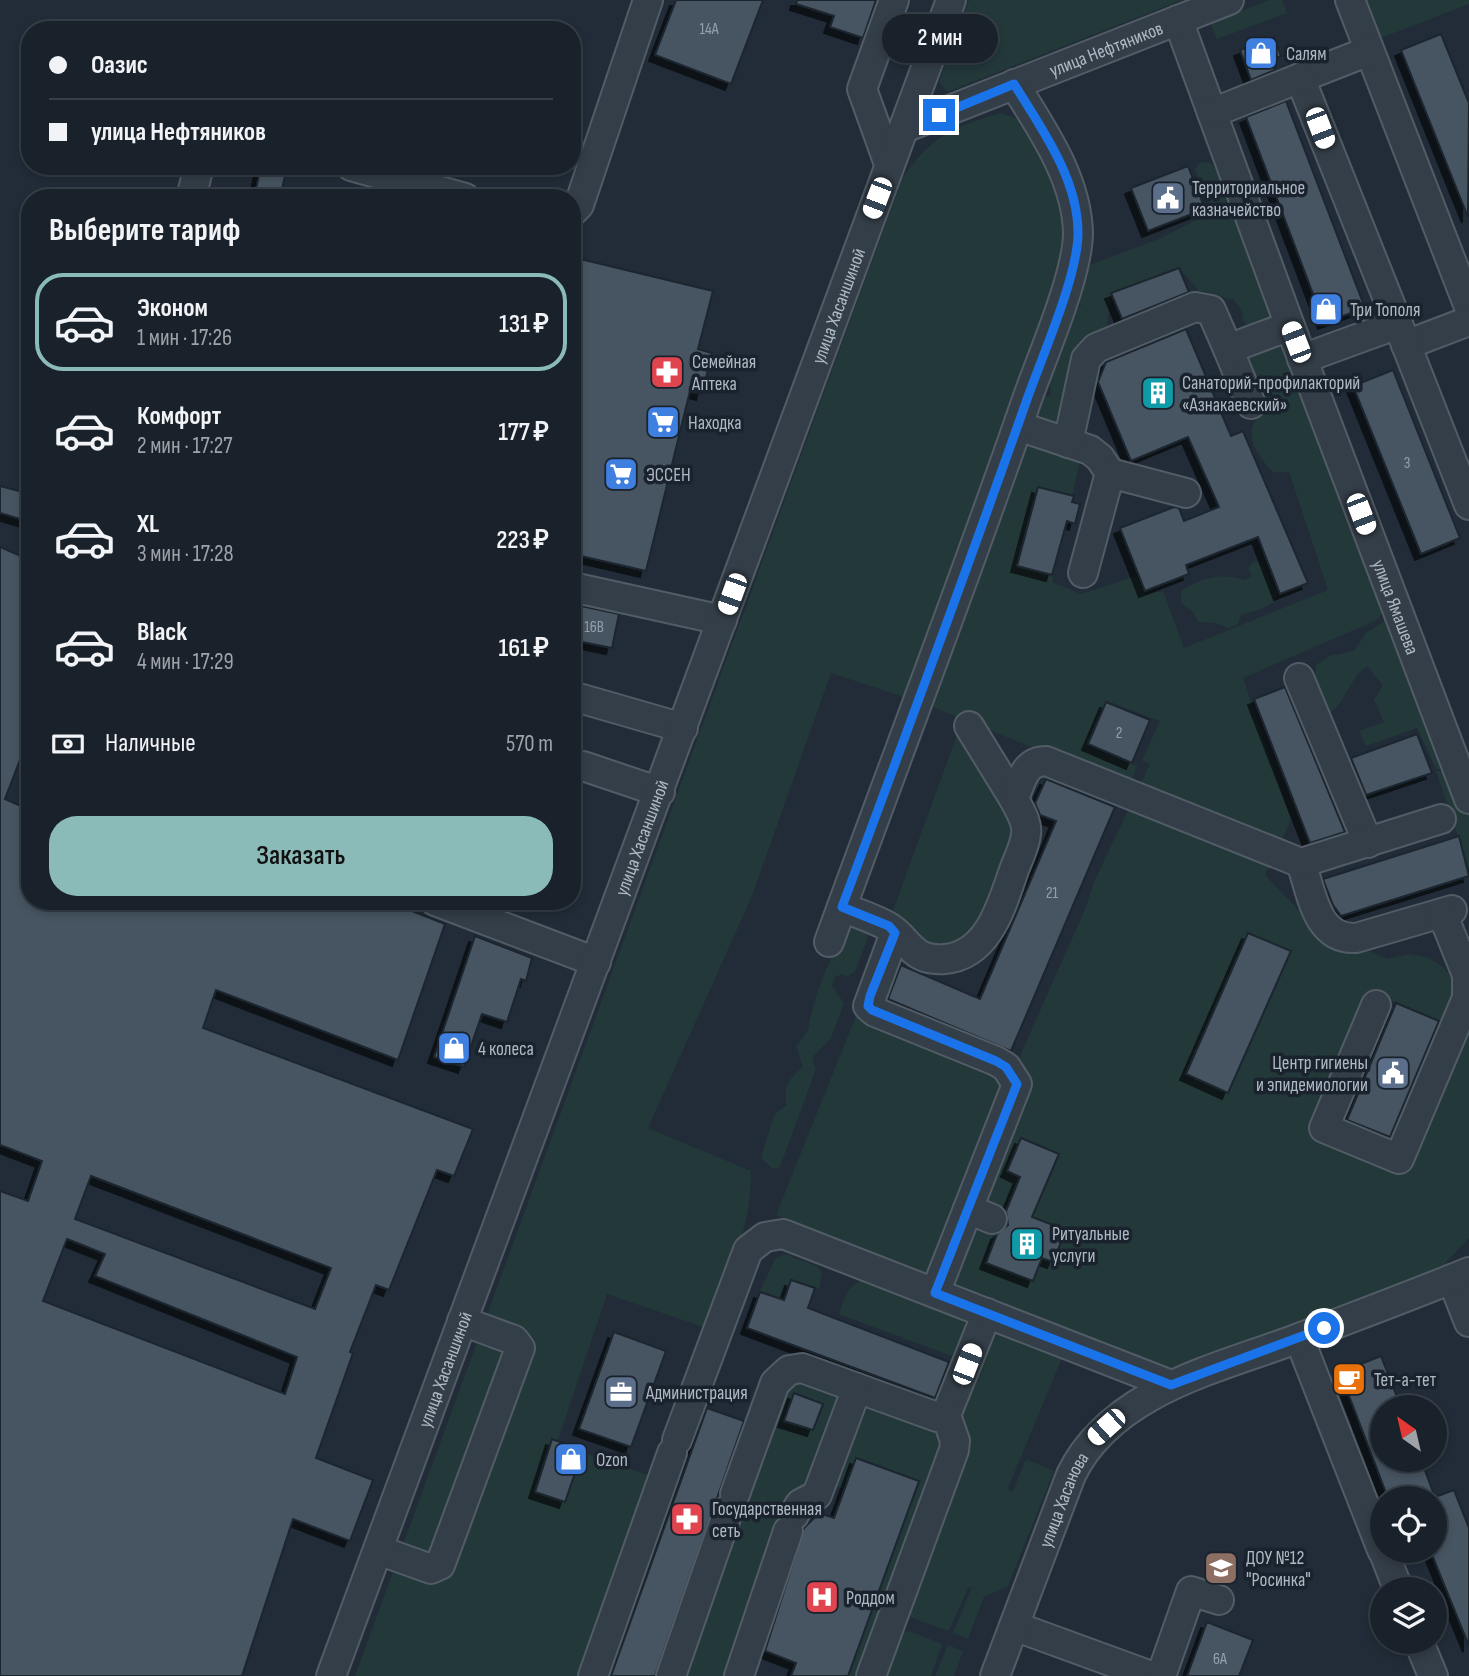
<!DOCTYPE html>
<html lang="ru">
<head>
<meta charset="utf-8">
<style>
  :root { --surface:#19212a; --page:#262e36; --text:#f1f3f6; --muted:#9fa3a8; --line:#373e47; --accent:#8bbbb9 }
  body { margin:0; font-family:"Sofia Sans Condensed",sans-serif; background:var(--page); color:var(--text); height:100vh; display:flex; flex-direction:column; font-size:26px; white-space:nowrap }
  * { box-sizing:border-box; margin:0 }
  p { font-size:23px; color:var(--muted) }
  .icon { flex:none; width:38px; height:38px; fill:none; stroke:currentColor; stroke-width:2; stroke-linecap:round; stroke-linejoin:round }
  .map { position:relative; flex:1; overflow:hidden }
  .drawer { position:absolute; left:21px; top:189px; width:560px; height:721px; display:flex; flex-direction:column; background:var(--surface); border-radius:28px; box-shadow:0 4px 10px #0003,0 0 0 2px var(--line) }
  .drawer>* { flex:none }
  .top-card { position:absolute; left:21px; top:21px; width:560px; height:154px; border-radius:28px; box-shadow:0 4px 10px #0003,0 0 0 2px var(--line); display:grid; align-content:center; height:154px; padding:0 28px; background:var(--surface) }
  .needle { width:46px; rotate:326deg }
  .fabs { position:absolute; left:1370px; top:1395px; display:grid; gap:14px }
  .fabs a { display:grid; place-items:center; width:77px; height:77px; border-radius:50%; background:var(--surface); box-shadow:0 4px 10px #0003,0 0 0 2px var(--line); font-size:35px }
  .end { position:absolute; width:32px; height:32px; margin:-16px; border:9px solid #1a73e8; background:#fff; box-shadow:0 0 0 4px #fff }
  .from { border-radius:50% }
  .bubble { position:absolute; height:49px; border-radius:24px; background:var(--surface); box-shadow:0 4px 10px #0003,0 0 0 2px var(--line); font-size:23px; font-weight:600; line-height:49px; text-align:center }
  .car { position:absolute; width:21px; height:42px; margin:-21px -10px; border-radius:9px; box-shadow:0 0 5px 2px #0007; background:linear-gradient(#fff 24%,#345 0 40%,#fff 0 76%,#345 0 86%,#fff 0) }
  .top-card b { display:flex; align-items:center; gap:24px; height:66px; font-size:26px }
  .top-card b+b { border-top:2px solid var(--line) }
  .top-card i { width:18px; height:18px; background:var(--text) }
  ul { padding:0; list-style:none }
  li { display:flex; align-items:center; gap:21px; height:98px; margin:0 14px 10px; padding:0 14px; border:4px solid transparent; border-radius:28px }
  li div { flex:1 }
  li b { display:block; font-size:26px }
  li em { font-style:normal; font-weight:600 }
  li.selected { border-color:var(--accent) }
  li>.icon { width:63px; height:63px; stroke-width:1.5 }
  h2 { padding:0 28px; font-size:32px; line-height:84px }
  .pay { display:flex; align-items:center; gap:18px; height:77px; padding:0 28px; font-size:26px }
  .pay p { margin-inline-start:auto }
  .primary-button { display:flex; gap:14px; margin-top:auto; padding:14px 28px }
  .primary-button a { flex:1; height:80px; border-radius:28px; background:var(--accent); color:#111; font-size:28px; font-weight:600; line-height:80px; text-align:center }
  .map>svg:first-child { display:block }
</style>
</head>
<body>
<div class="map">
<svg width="1469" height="1676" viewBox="0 0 1469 1676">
  <defs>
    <filter id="shadow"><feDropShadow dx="-6" dy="6" stdDeviation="0" flood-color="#0009"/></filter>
  </defs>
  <rect width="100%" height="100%" fill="#212c38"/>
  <g fill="#233839">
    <path d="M969 0H1182L947 92 939 82Z"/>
    <path d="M1269 0H1282L1287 13 1217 39 1210 23Z"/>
    <path d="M1342 0H1469V4L1360 46Z"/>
    <path d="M1001 113 1021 120 1059 194 1070 243 910 699 831 673 752 896 648 1128 751 1171C752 1225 728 1279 709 1329L607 1294 557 1443 653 1477 582 1676H355L902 179C930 137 953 127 1001 113Z"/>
    <path d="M1201 162 1211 163C1219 173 1230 185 1227 199L1240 218 1273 319 1250 328 1243 321 1242 311 1233 299C1220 298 1211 290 1199 291L1179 268 1111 293 1105 341 1063 424 1038 420 1032 411 1038 397 1051 396 1049 377 1072 316 1081 305 1077 293 1087 278 1089 265 1159 239 1198 219 1210 220 1213 217 1195 169Z"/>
    <path d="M1279 336 1389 608 1375 621 1243 678 1291 820 1265 875 1313 925 1387 959 1409 954 1429 958 1443 967 1452 978 1450 983 1460 987 1391 1143 1441 1022 1373 993 1313 1130 1404 1170 1469 1025V1238L1442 1267 1212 1356 1180 1366 1163 1367 947 1280 1016 1065 1086 907 1095 880 1150 764 1142 760 1160 721 1106 701 1087 746 1137 766 1129 787 928 705 1023 439 1080 462 1052 582 1081 594 1137 576 1145 595 1163 591 1184 648 1328 590 1289 472H1273C1254 452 1239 428 1267 410L1255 383 1257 378 1245 345Z"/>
    <path d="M1260 561 1277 593 1275 601 1264 608 1241 615 1238 624 1228 628 1216 623 1198 622 1193 612 1181 603V591C1203 577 1219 572 1245 580L1252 576 1248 568 1253 562Z"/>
    <path d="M1393 616 1469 804V869L1436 771H1445L1436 769 1417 728 1366 746 1359 731 1384 722 1374 700 1383 685 1367 666C1348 680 1346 702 1330 713L1320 709 1314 682 1316 665 1329 656 1354 651 1366 633Z"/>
    <path d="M961 724 1019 833 981 929 957 947 925 948 892 913Z"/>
    <path d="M849 920 871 929 855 972 847 977 842 974 835 977 832 986 844 1003 831 1038 812 1058 816 1069 780 1167 773 1169 761 1158 772 1121 776 1113 787 1105C782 1086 789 1079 803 1067L796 1046 808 1031C813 993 832 956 849 920Z"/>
    <path d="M858 1011 1004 1080 933 1278 776 1215Z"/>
    <path d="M785 1254 817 1266 822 1273 819 1289 791 1279 783 1299 760 1291 775 1259Z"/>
    <path d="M866 1279 963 1317C970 1332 962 1344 957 1358L839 1314C845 1298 848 1283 866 1279Z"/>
    <path d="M986 1328 1060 1352 1062 1358 1008 1488 1012 1493 1026 1459 1054 1471 1008 1586 984 1597 968 1639 953 1633 972 1587 968 1588 949 1631 912 1618 908 1613 954 1416Z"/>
    <path d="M794 1380 824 1383 840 1397 732 1676H682L782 1395Z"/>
    <path d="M872 1403 935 1426 945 1440 859 1676H848L920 1481 856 1457 844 1489 826 1482 860 1406Z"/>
    <path d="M910 1631 942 1644 931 1676H884L900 1634Z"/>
    <path d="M948 1645 963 1651 954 1676H935Z"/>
  </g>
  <g fill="#475462" stroke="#1c252f" stroke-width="2" fill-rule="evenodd" filter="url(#shadow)">
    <path d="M676 0H763L731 84 655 55Z"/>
    <path d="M797 0H876L863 38 830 27 834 16 796 4Z"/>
    <path d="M1441 34 1469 103 1468 217 1401 50Z"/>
    <path d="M1274 37 1281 56 1271 60 1275 70 1251 80 1240 50Z"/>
    <path d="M1286 101 1365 308 1324 323 1246 117Z"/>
    <path d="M1188 166 1205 209 1148 231 1131 188Z"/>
    <path d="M260 170 285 176 280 198H254Z"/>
    <path d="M572 257 713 291 698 349 712 353 702 394 690 391 646 571 572 554Z"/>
    <path d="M1179 268 1189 292 1122 319 1111 293Z"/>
    <path d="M1186 329 1231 436 1243 431 1308 583 1280 594 1258 537 1186 565 1189 574 1145 591 1120 528 1174 507 1179 508 1184 521 1219 507 1188 437 1131 461 1098 382 1106 362Z"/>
    <path d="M1393 370 1460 538 1421 554 1353 386Z"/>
    <path d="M0 486 30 494V522L0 513Z"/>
    <path d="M1038 487 1074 496 1072 502 1080 504 1075 524 1067 521 1052 575 1017 566Z"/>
    <path d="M0 547 30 560V734L5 799 30 810V901H387L445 924 398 1060 216 990 203 1028 473 1129 454 1176 437 1170 389 1290 376 1285 350 1352 353 1353 316 1458 373 1480 350 1541 293 1519 242 1676H0V1191L28 1201 42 1161 0 1145ZM91 1176 331 1268 315 1309 75 1219ZM67 1239 105 1254 95 1276 297 1357 285 1394 43 1301Z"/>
    <path d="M572 604 619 614 612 648 572 640Z"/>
    <path d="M1285 687 1345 832 1310 843 1254 699Z"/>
    <path d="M1106 702 1150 720 1132 763 1088 744Z"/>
    <path d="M1417 734 1432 773 1366 795 1351 758Z"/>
    <path d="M1046 779 1115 807 1011 1051 888 999 901 965 980 999 1056 821 1040 815 1035 803Z"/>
    <path d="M1459 836 1469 876 1341 916 1333 905 1323 879Z"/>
    <path d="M1248 933 1291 951 1228 1093 1186 1074Z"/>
    <path d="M475 936 532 958 526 981 521 979 507 1022 482 1014 464 1067 434 1057Z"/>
    <path d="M1396 1003 1439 1021 1390 1137 1347 1120Z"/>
    <path d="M1021 1138 1059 1154 1032 1217 1066 1230 1053 1262 1042 1258 1033 1281 986 1263 997 1234 1008 1225 1006 1211 1020 1177 1007 1171Z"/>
    <path d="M791 1280 815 1288 808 1308 949 1362 935 1398 747 1328 760 1292 784 1300Z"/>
    <path d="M614 1332 666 1351 631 1447 579 1429Z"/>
    <path d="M1381 1356 1401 1407H1382V1460H1421L1435 1497 1454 1490 1469 1528V1646L1430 1550H1435V1498H1388L1340 1372Z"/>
    <path d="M794 1393 823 1404 813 1430 784 1421Z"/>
    <path d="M707 1408 744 1421 655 1676H611Z"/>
    <path d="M552 1439 583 1450 565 1502 535 1492Z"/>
    <path d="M856 1458 919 1481 848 1676H791L796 1663 765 1651 804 1528 819 1513 834 1518Z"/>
    <path d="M1207 1622 1253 1640 1239 1676H1187Z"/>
  </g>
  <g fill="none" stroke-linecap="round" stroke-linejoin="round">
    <g stroke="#525c66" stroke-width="32">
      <g id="minor">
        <path d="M1350 0 1469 307"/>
        <path id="s1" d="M1178 20 1290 326 1469 799"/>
        <path d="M1369 51 1300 78 1398 324"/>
        <path d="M1212 113 1300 78"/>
        <path id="s2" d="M904 128 1229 0"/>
        <path d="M889 164 862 89 894 0"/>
        <path d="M351 166 465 198"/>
        <path d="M191 198 199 166"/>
        <path d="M572 212 579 205 648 0"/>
        <path d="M1406 345 1469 321"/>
        <path d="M1228 349 1251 404"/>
        <path d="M1302 359 1398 324 1469 505"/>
        <path d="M1018 426 1090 450 1100 458 1110 473"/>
        <path d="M1068 443 1086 359 1096 348 1195 307 1211 310 1228 349 1290 326"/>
        <path d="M1083 573 1110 473 1186 493"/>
        <path d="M572 587 722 620"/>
        <path d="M1299 678 1368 843"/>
        <path d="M572 696 683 728"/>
        <path d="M969 726 1014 799"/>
        <path d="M583 766 660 792"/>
        <path d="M1301 863C1312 893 1316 940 1356 938L1452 910"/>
        <path d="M435 901 596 962"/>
        <path d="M842 907C856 913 873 918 887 926 909 938 910 962 945 959 989 955 1002 904 1014 870 1018 859 1025 846 1026 834 1028 822 1019 809 1014 799 1021 782 1024 761 1046 761L1301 863 1441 819"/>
        <path d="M895 933 868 1006 875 1012 996 1061 1006 1067 1017 1084 935 1293"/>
        <path d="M829 942C894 763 963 585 1025 405 1040 361 1078 276 1078 233 1077 179 1042 129 1014 84"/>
        <path d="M1376 1005 1324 1128 1399 1159 1467 998V975L1442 913"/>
        <path d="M968 1209 992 1219"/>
        <path d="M1452 1279 1469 1322"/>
        <path d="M1299 1338 1382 1550"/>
        <path d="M946 1415 987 1313"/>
        <path d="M677 1440 748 1250 765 1237 783 1234 1171 1385"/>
        <path d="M735 1494 775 1383 789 1370 802 1368 937 1417 946 1415 955 1441 954 1450 871 1676"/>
        <path d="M794 1515 800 1504 817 1495 857 1388"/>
        <path d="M378 1550 431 1569 440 1565 442 1560 520 1348 514 1340 462 1321"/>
        <path d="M1383 1550 1398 1589"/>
        <path d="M1014 1626 1151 1676"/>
        <path d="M1419 1642 1433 1676"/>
        <path id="s3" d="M331 1676 951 0"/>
        <path d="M593 1676 672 1453"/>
        <path d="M671 1676 729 1509"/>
        <path d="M739 1676 788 1531"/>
        <path id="s4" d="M995 1676 1071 1475C1111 1391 1219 1368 1299 1338 1356 1316 1413 1295 1469 1272"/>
        <path d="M1161 1676 1191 1591 1219 1600"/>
      </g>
    </g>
    <use href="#minor" stroke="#343e48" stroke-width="28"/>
  </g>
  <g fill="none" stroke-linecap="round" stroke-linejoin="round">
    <path stroke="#1a73e8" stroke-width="9" d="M939 115 1014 84C1042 129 1078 179 1078 233 1078 277 1040 361 1025 405 966 573 904 740 842 907L889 926 895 933 870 996 868 1006 872 1010 996 1061 1006 1067 1017 1084 935 1293 1171 1385 1324 1328"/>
  </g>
  <defs>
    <g id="shop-square" transform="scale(1.75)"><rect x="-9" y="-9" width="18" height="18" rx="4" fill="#3f7fe0" stroke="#1a232d"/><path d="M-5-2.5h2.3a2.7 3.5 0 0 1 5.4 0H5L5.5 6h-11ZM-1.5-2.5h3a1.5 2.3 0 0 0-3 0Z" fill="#fff"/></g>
    <g id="civic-square" transform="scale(1.75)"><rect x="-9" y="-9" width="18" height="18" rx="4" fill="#5c6f8a" stroke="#1a232d"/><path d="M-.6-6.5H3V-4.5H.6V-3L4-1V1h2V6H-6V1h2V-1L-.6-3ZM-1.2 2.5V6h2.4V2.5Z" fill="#fff"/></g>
    <g id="pharmacy-square" transform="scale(1.75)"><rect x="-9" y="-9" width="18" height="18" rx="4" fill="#e0444e" stroke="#1a232d"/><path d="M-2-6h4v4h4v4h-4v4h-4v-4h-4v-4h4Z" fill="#fff"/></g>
    <g id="building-square" transform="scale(1.75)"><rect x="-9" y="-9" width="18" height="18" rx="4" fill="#0f9aa8" stroke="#1a232d"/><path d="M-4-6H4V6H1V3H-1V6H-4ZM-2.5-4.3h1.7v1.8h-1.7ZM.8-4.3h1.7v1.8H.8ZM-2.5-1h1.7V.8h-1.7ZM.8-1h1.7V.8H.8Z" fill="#fff"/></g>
    <g id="supermarket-square" transform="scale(1.75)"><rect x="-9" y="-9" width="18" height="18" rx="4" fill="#3f7fe0" stroke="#1a232d"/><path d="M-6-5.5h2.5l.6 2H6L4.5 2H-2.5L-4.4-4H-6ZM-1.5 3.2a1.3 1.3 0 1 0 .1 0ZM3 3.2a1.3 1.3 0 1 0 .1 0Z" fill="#fff"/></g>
    <g id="cafe-square" transform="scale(1.75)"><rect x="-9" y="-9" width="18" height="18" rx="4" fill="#e8710a" stroke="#1a232d"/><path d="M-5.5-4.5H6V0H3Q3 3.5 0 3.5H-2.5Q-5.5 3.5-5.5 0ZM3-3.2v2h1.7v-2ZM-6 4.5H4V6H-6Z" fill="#fff"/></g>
    <g id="office-square" transform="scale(1.75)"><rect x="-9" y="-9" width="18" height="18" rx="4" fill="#5c6f8a" stroke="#1a232d"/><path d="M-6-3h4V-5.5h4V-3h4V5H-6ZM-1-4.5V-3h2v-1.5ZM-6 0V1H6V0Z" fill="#fff"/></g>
    <g id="school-square" transform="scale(1.75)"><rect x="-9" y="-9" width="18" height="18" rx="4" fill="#8d6e63" stroke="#1a232d"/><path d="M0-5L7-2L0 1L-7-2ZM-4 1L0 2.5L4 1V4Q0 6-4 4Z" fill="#fff"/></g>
    <g id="hospital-square" transform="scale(1.75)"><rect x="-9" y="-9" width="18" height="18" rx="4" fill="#e0444e" stroke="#1a232d"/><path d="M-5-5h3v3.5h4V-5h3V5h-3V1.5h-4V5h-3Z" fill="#fff"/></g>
  </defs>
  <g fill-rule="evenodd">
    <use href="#shop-square" x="1261" y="53"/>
    <use href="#civic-square" x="1168" y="198"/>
    <use href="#shop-square" x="1326" y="309"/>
    <use href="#pharmacy-square" x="667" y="372"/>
    <use href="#building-square" x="1158" y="393"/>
    <use href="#supermarket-square" x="663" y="422"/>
    <use href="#supermarket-square" x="621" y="474"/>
    <use href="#shop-square" x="454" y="1048"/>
    <use href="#civic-square" x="1393" y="1073"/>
    <use href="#building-square" x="1027" y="1244"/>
    <use href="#cafe-square" x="1349" y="1379"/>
    <use href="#office-square" x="621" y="1392"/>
    <use href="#shop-square" x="571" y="1459"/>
    <use href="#pharmacy-square" x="687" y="1519"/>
    <use href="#school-square" x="1221" y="1568"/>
    <use href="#hospital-square" x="822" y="1597"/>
  </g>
  <g text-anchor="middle" stroke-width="7" stroke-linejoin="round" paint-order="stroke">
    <g font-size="16" fill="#95a0ac">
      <text x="709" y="34">14А</text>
      <text x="1407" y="468">3</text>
      <text x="594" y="632">16В</text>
      <text x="1119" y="738">2</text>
      <text x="1052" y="898">21</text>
      <text x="1220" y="1664">6А</text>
    </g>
    <g font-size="19" fill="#afb9c5" stroke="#1a232d">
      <text dy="7" stroke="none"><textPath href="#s2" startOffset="217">улица Нефтяников</textPath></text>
      <text dy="7" stroke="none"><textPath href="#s3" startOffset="1461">улица Хасаншиной</textPath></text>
      <text dy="7" stroke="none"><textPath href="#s1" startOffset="626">улица Ямашева</textPath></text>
      <text dy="7" stroke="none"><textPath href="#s3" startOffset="894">улица Хасаншиной</textPath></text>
      <text dy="7" stroke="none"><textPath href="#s3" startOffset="327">улица Хасаншиной</textPath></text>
      <text dy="7" stroke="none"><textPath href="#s4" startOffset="189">улица Хасанова</textPath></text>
    </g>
    <g font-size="19" fill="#afb9c5" stroke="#1a232d" text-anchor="start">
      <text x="1286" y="60">Салям</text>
      <text x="1192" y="194">Территориальное<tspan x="1192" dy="22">казначейство</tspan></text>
      <text x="1350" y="316">Три Тополя</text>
      <text x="692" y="368">Семейная<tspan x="692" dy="22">Аптека</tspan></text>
      <text x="1182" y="389">Санаторий-профилакторий<tspan x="1182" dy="22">«Азнакаевский»</tspan></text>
      <text x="688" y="429">Находка</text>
      <text x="646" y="481">ЭССЕН</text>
      <text x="478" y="1055">4 колеса</text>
      <text x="1368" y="1069" text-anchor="end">Центр гигиены<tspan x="1368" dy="22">и эпидемиологии</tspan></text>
      <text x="1052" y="1240">Ритуальные<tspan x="1052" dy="22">услуги</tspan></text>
      <text x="1374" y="1386">Тет-а-тет</text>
      <text x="646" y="1399">Администрация</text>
      <text x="596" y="1466">Ozon</text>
      <text x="712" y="1515">Государственная<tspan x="712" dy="22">сеть</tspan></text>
      <text x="1246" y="1564">ДОУ №12<tspan x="1246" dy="22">"Росинка"</tspan></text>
      <text x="846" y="1604">Роддом</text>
    </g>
  </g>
</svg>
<div class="fabs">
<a><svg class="needle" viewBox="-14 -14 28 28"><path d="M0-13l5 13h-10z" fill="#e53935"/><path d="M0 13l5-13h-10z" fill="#9fa3a8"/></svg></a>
<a><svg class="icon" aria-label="locate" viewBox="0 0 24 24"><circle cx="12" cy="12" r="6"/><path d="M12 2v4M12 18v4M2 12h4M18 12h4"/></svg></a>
<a><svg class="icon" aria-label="layers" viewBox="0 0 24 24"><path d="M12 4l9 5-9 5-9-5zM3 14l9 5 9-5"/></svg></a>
</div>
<i class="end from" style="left:1324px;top:1328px"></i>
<i class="end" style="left:939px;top:115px"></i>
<div class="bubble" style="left:882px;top:14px;width:116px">2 мин</div>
<i class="car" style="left:1320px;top:128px;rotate:159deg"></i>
<i class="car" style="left:877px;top:198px;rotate:201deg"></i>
<i class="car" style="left:1296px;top:342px;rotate:339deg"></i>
<i class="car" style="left:1361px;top:514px;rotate:159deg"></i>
<i class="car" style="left:732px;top:594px;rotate:200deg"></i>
<i class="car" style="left:967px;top:1364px;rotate:21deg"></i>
<i class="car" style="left:1106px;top:1427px;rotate:228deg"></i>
<div class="top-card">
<b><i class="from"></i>Оазис</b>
<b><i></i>улица Нефтяников</b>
</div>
<section class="drawer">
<h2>Выберите тариф</h2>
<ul>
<li class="selected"><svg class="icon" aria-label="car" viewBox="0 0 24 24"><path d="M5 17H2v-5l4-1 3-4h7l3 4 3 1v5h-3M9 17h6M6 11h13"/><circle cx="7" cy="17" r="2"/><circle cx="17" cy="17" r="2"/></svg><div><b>Эконом</b><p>1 мин · 17:26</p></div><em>131 ₽</em></li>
<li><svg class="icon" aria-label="car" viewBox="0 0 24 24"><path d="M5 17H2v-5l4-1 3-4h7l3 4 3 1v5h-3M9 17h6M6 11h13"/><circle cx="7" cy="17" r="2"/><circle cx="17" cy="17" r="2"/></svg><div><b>Комфорт</b><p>2 мин · 17:27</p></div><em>177 ₽</em></li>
<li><svg class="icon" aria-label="car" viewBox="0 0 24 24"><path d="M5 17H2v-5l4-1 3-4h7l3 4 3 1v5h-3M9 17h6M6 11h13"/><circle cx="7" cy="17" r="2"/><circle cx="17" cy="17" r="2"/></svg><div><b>XL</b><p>3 мин · 17:28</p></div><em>223 ₽</em></li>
<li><svg class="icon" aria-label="car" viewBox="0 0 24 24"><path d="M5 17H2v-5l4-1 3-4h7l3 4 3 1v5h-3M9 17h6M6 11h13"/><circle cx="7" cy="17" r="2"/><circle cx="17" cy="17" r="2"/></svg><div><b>Black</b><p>4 мин · 17:29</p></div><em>161 ₽</em></li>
</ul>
<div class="pay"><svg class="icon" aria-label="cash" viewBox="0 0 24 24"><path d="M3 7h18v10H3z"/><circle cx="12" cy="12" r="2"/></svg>Наличные<p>570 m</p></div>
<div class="primary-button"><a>Заказать</a></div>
</section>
</div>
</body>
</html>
